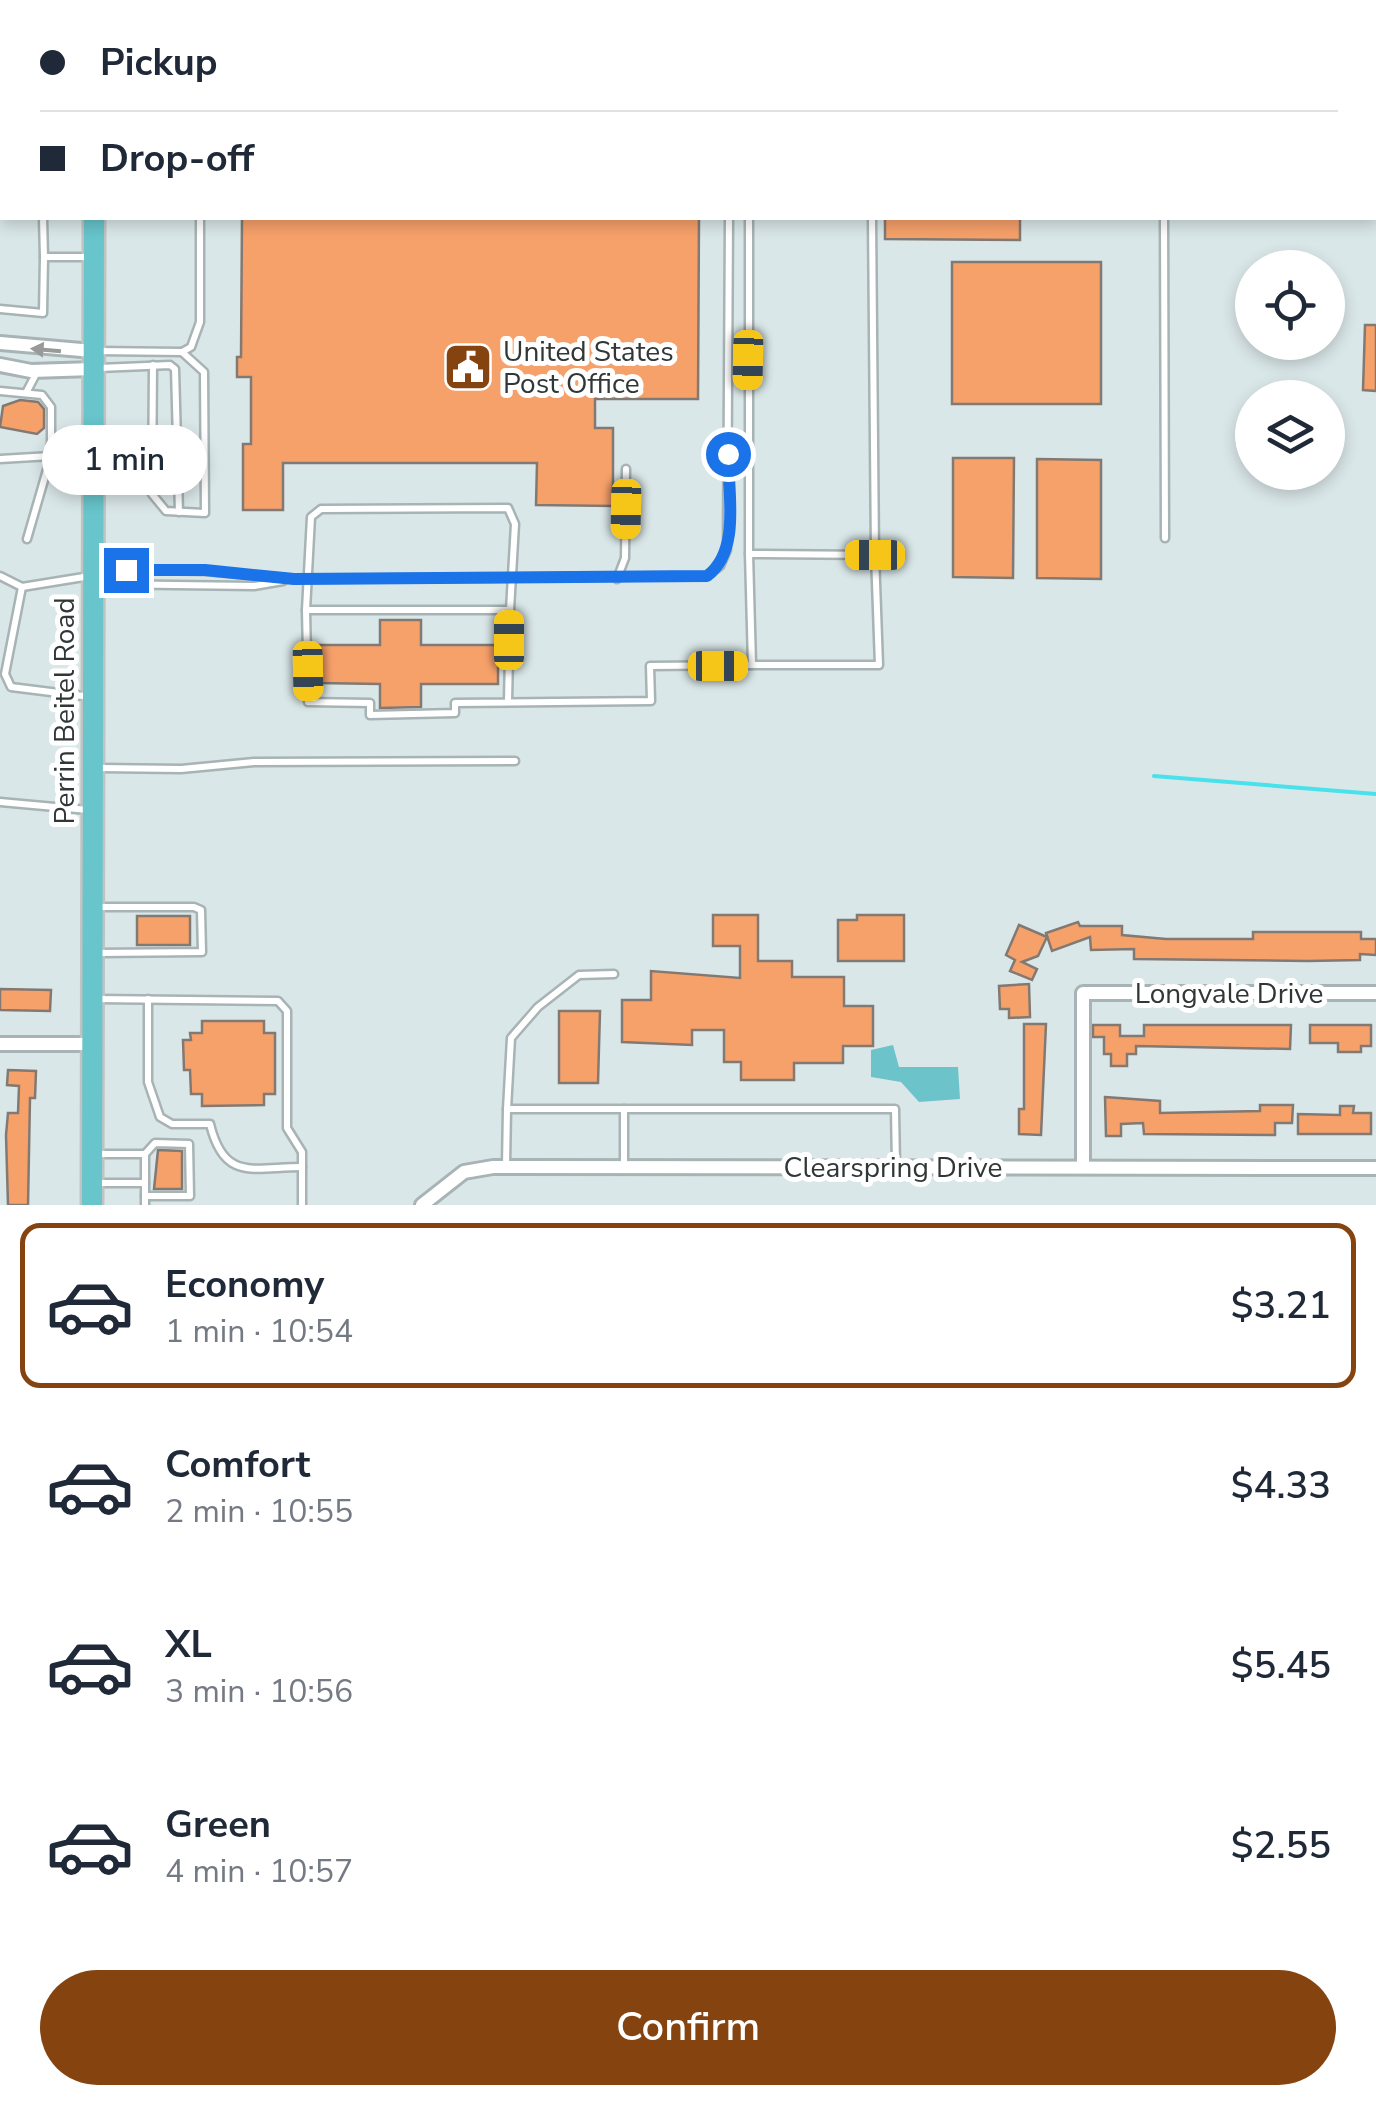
<!DOCTYPE html>
<html lang="en">
<head>
<meta charset="utf-8">
<style>
  :root { --surface:#fff; --page:#f2f2f3; --text:#1f2937; --muted:#747a83; --line:#e0e1e3; --accent:#854310 }
  body { margin:0; font-family:"Nunito Sans",sans-serif; background:var(--page); color:var(--text); height:100vh; display:flex; flex-direction:column; font-size:38px; white-space:nowrap }
  * { box-sizing:border-box; margin:0 }
  p { font-size:32px; color:var(--muted) }
  .icon { flex:none; width:55px; height:55px; fill:none; stroke:currentColor; stroke-width:2; stroke-linecap:round; stroke-linejoin:round }
  .map { position:relative; height:1205px; overflow:hidden }
  .panel { display:flex; flex-direction:column; background:var(--surface); flex:1 }
  .panel>* { flex:none }
  .hud { position:absolute; left:0px; top:0px; width:1378px; height:220px; box-shadow:0 5px 15px #0003; display:grid; align-content:center; height:220px; padding:0 40px; background:var(--surface) }
  .buttons { position:absolute; left:1235px; top:250px; display:grid; gap:20px }
  .buttons a { display:grid; place-items:center; width:110px; height:110px; border-radius:50%; background:var(--surface); box-shadow:0 5px 15px #0003; font-size:50px }
  .end { position:absolute; width:45px; height:45px; margin:-22px; border:12px solid #1a73e8; background:#fff; box-shadow:0 0 0 5px #fff }
  .from { border-radius:50% }
  .bubble { position:absolute; height:70px; border-radius:35px; background:var(--surface); box-shadow:0 5px 15px #0003; font-size:32px; font-weight:600; line-height:70px; text-align:center }
  .car { position:absolute; width:30px; height:60px; margin:-30px -15px; border-radius:12px; box-shadow:0 0 8px 2px #0007; background:linear-gradient(#f5c518 24%,#345 0 40%,#f5c518 0 76%,#345 0 86%,#f5c518 0) }
  .hud b { display:flex; align-items:center; gap:35px; height:95px; font-size:38px }
  .hud b+b { border-top:2px solid var(--line) }
  .hud i { width:25px; height:25px; background:var(--text) }
  ul { padding:18px 0 0; list-style:none }
  li { display:flex; align-items:center; gap:30px; height:165px; margin:0 20px 15px; padding:0 20px; border:5px solid transparent; border-radius:20px }
  li div { flex:1 }
  li b { display:block; font-size:38px }
  li em { font-style:normal; font-weight:600 }
  li.active { border-color:var(--accent) }
  li>.icon { width:90px; height:90px; stroke-width:1.5 }
  .cta { display:flex; gap:20px; margin-top:auto; padding:20px 40px }
  .cta a { flex:1; height:115px; border-radius:60px; background:var(--accent); color:#fff; font-size:40px; font-weight:600; line-height:115px; text-align:center }
  .map>svg:first-child { display:block }
</style>
</head>
<body>
<div class="map">
<svg width="1376" height="1205" viewBox="0 0 1376 1205">
  <rect width="100%" height="100%" fill="#dae7e8"/>
  <path fill="#6dc3ca" d="M893 1045 899 1067H958L960 1099 919 1102 901 1082 871 1077V1050Z"/>
  <g fill="none" stroke-linecap="round" stroke-linejoin="round">
    <path stroke="#49e1ec" stroke-width="4" d="M1154 776 1376 794"/>
  </g>
  <g fill="#f7a16a" stroke="#827973" stroke-width="2.5">
    <path d="M242 218H699L698 399H595V428H613V506L536 505 537 463H283V510H243V444H251V377H237V357H241Z"/>
    <path d="M885 218H1020V240L885 239Z"/>
    <rect x="952" y="262" width="149" height="142"/>
    <path d="M1365 325H1376V391L1363 390Z"/>
    <path d="M20 400 38 402 44 409V428L37 434 0 427 3 406Z"/>
    <path d="M953 458H1014L1013 578 953 577Z"/>
    <path d="M1037 459 1101 460V579L1037 578Z"/>
    <path d="M380 620H421V645H498V684H421V707L380 708V684L318 683 319 645H380Z"/>
    <path d="M713 915H758V961H792V977H844V1006H873V1046H843V1063H794V1080H741V1062H724V1030H692V1045L622 1042V1000H651V971L740 978V946H713Z"/>
    <path d="M857 915H904V961H838V920H857Z"/>
    <rect x="137" y="916" width="53" height="29"/>
    <path d="M1078 922 1080 926H1122V935L1166 939H1253V932H1361V939H1376V955L1360 954V960L1308 961 1134 959V949L1091 950 1090 937 1052 951 1046 933Z"/>
    <path d="M1019 925 1047 937 1038 956 1022 962 1037 969 1032 980 1010 971 1015 960 1006 955Z"/>
    <path d="M1029 984 1030 1017 1009 1018V1009H1000L999 986Z"/>
    <path d="M0 989 51 990 50 1011 0 1010Z"/>
    <path d="M559 1011H600L598 1083H559Z"/>
    <path d="M202 1021H264V1033H275V1094H264V1105L202 1106V1094H191L190 1070H184L183 1040H191L190 1033H202Z"/>
    <path d="M1024 1024H1046L1041 1135 1019 1134V1109H1024Z"/>
    <path d="M1093 1025H1120V1036H1144V1025H1291L1290 1049 1136 1046V1054H1127V1066H1111V1054H1104V1037H1093Z"/>
    <path d="M1310 1025H1371V1046H1361V1052H1338V1043H1310Z"/>
    <path d="M8 1070 36 1071 35 1098H30L28 1205H8L6 1135 8 1113H18L19 1086 7 1085Z"/>
    <path d="M1105 1097 1160 1101V1113L1260 1111V1105H1293L1292 1123H1275V1135L1144 1134 1143 1123 1121 1124V1136H1106Z"/>
    <path d="M1340 1106H1354L1353 1113H1371V1134H1298V1114L1340 1115Z"/>
    <path d="M158 1150 182 1151V1189H154Z"/>
  </g>
  <g fill="none" stroke-linecap="round" stroke-linejoin="round">
    <g stroke="#a7b3b4" stroke-width="11">
      <g id="service">
        <path d="M265 0V2"/>
        <path d="M169 2V0"/>
        <path d="M235 2V0"/>
        <path d="M0 148H2"/>
        <path d="M0 185H2"/>
        <path d="M43 218 44 257"/>
        <path d="M749 218V554L875 555 872 218"/>
        <path d="M1164 218 1165 538"/>
        <path d="M0 309 43 313 44 257H88"/>
        <path d="M96 351 182 352 204 372 205 513 166 511 152 494 153 365"/>
        <path d="M182 352 191 347 200 322V218"/>
        <path d="M99 368 170 365 175 369 179 512"/>
        <path d="M0 391 42 395 51 407V456L88 458"/>
        <path d="M26 393 37 372"/>
        <path d="M0 459 51 456 27 539"/>
        <path d="M98 569 205 571 294 579 707 576 720 566 727 550 729 218"/>
        <path d="M0 576 22 587 5 674 11 687 91 697"/>
        <path d="M617 579 625 558 626 469"/>
        <path d="M96 584 254 586 283 581"/>
        <path d="M22 587 90 576"/>
        <path d="M306 610 311 517 321 509 508 508 515 524 510 610"/>
        <path d="M752 665H879L875 555"/>
        <path d="M508 701 510 610H306L308 702 370 703V715L455 713V703L651 701 650 666 752 665 749 554"/>
        <path d="M99 768 181 769 254 762 515 761"/>
        <path d="M0 802 88 810"/>
        <path d="M96 907H194L201 910 202 952 98 953"/>
        <path d="M96 999 278 1001 287 1011V1128L302 1152V1205"/>
        <path d="M148 999V1082L160 1117 172 1124H210C224 1182 253 1167 302 1167"/>
        <path d="M507 1109 511 1038 538 1007 579 975 614 974"/>
        <path d="M98 1154H145V1205"/>
        <path d="M145 1154 155 1143 189 1144 190 1196H145"/>
        <path d="M506 1165 507 1109H624"/>
        <path d="M624 1167V1109H895L896 1166"/>
        <path d="M96 1183H145"/>
      </g>
    </g>
    <g stroke="#a7b3b4" stroke-width="18">
      <g id="minor">
        <path d="M0 343 93 351"/>
        <path d="M0 365 31 371 93 369"/>
        <path d="M0 1044H92"/>
        <path d="M1083 1167V993H1376"/>
        <path d="M422 1205 464 1172 493 1167 1376 1168"/>
      </g>
    </g>
    <g stroke="#c1c3c3" stroke-width="25">
      <g id="primary">
        <path d="M97 0V2"/>
        <path d="M92 1205 94 218"/>
      </g>
    </g>
    <use href="#service" stroke="#fff" stroke-width="6"/>
    <use href="#minor" stroke="#fff" stroke-width="12"/>
    <use href="#primary" stroke="#67c5cb" stroke-width="20"/>
  </g>
  <defs><path id="oneway-solid" d="M-6-.8H1V-3.2L6.5 0L1 3.2V.8H-6Z" transform="scale(2.5)"/></defs>
  <use fill="#989a9a" href="#oneway-solid" transform="translate(46 350) rotate(-175)"/>
  <g fill="none" stroke-linecap="round" stroke-linejoin="round">
    <path stroke="#1a73e8" stroke-width="12" d="M126 570H205L294 579 707 576C741 551 728 493 728 454"/>
  </g>
  <defs>
    <g id="civic-square" transform="scale(2.5)"><rect x="-9" y="-9" width="18" height="18" rx="4" fill="#854310" stroke="#fff"/><path d="M-.6-6.5H3V-4.5H.6V-3L4-1V1h2V6H-6V1h2V-1L-.6-3ZM-1.2 2.5V6h2.4V2.5Z" fill="#fff"/></g>
  </defs>
  <g fill-rule="evenodd">
    <use href="#civic-square" x="468" y="367"/>
  </g>
  <g text-anchor="middle" stroke-width="10" stroke-linejoin="round" paint-order="stroke">
    <g font-size="28" fill="#313636" stroke="#fff" text-anchor="start">
      <text x="503" y="361">United States<tspan x="503" dy="32">Post Office</tspan></text>
    </g>
    <g font-size="28" fill="#313636" stroke="#fff">
      <text transform="translate(64 711) rotate(-90)" y="10">Perrin Beitel Road</text>
      <text x="1229" y="1003">Longvale Drive</text>
      <text x="893" y="1177">Clearspring Drive</text>
    </g>
  </g>
</svg>
<div class="buttons">
<a><svg class="icon" aria-label="locate" viewBox="0 0 24 24"><circle cx="12" cy="12" r="6"/><path d="M12 2v4M12 18v4M2 12h4M18 12h4"/></svg></a>
<a><svg class="icon" aria-label="layers" viewBox="0 0 24 24"><path d="M12 4l9 5-9 5-9-5zM3 14l9 5 9-5"/></svg></a>
</div>
<i class="end from" style="left:728px;top:454px"></i>
<i class="end" style="left:126px;top:570px"></i>
<div class="bubble" style="left:42px;top:425px;width:165px">1 min</div>
<i class="car" style="left:748px;top:360px;rotate:181deg"></i>
<i class="car" style="left:626px;top:509px;rotate:181deg"></i>
<i class="car" style="left:875px;top:555px;rotate:270deg"></i>
<i class="car" style="left:509px;top:640px;rotate:0deg"></i>
<i class="car" style="left:718px;top:666px;rotate:90deg"></i>
<i class="car" style="left:308px;top:671px;rotate:179deg"></i>
<div class="hud">
<b><i class="from"></i>Pickup</b>
<b><i></i>Drop-off</b>
</div>
</div>
<section class="panel">
<ul>
<li class="active"><svg class="icon" aria-label="car" viewBox="0 0 24 24"><path d="M5 17H2v-5l4-1 3-4h7l3 4 3 1v5h-3M9 17h6M6 11h13"/><circle cx="7" cy="17" r="2"/><circle cx="17" cy="17" r="2"/></svg><div><b>Economy</b><p>1 min · 10:54</p></div><em>$3.21</em></li>
<li><svg class="icon" aria-label="car" viewBox="0 0 24 24"><path d="M5 17H2v-5l4-1 3-4h7l3 4 3 1v5h-3M9 17h6M6 11h13"/><circle cx="7" cy="17" r="2"/><circle cx="17" cy="17" r="2"/></svg><div><b>Comfort</b><p>2 min · 10:55</p></div><em>$4.33</em></li>
<li><svg class="icon" aria-label="car" viewBox="0 0 24 24"><path d="M5 17H2v-5l4-1 3-4h7l3 4 3 1v5h-3M9 17h6M6 11h13"/><circle cx="7" cy="17" r="2"/><circle cx="17" cy="17" r="2"/></svg><div><b>XL</b><p>3 min · 10:56</p></div><em>$5.45</em></li>
<li><svg class="icon" aria-label="car" viewBox="0 0 24 24"><path d="M5 17H2v-5l4-1 3-4h7l3 4 3 1v5h-3M9 17h6M6 11h13"/><circle cx="7" cy="17" r="2"/><circle cx="17" cy="17" r="2"/></svg><div><b>Green</b><p>4 min · 10:57</p></div><em>$2.55</em></li>
</ul>
<div class="cta"><a>Confirm</a></div>
</section>
</body>
</html>
